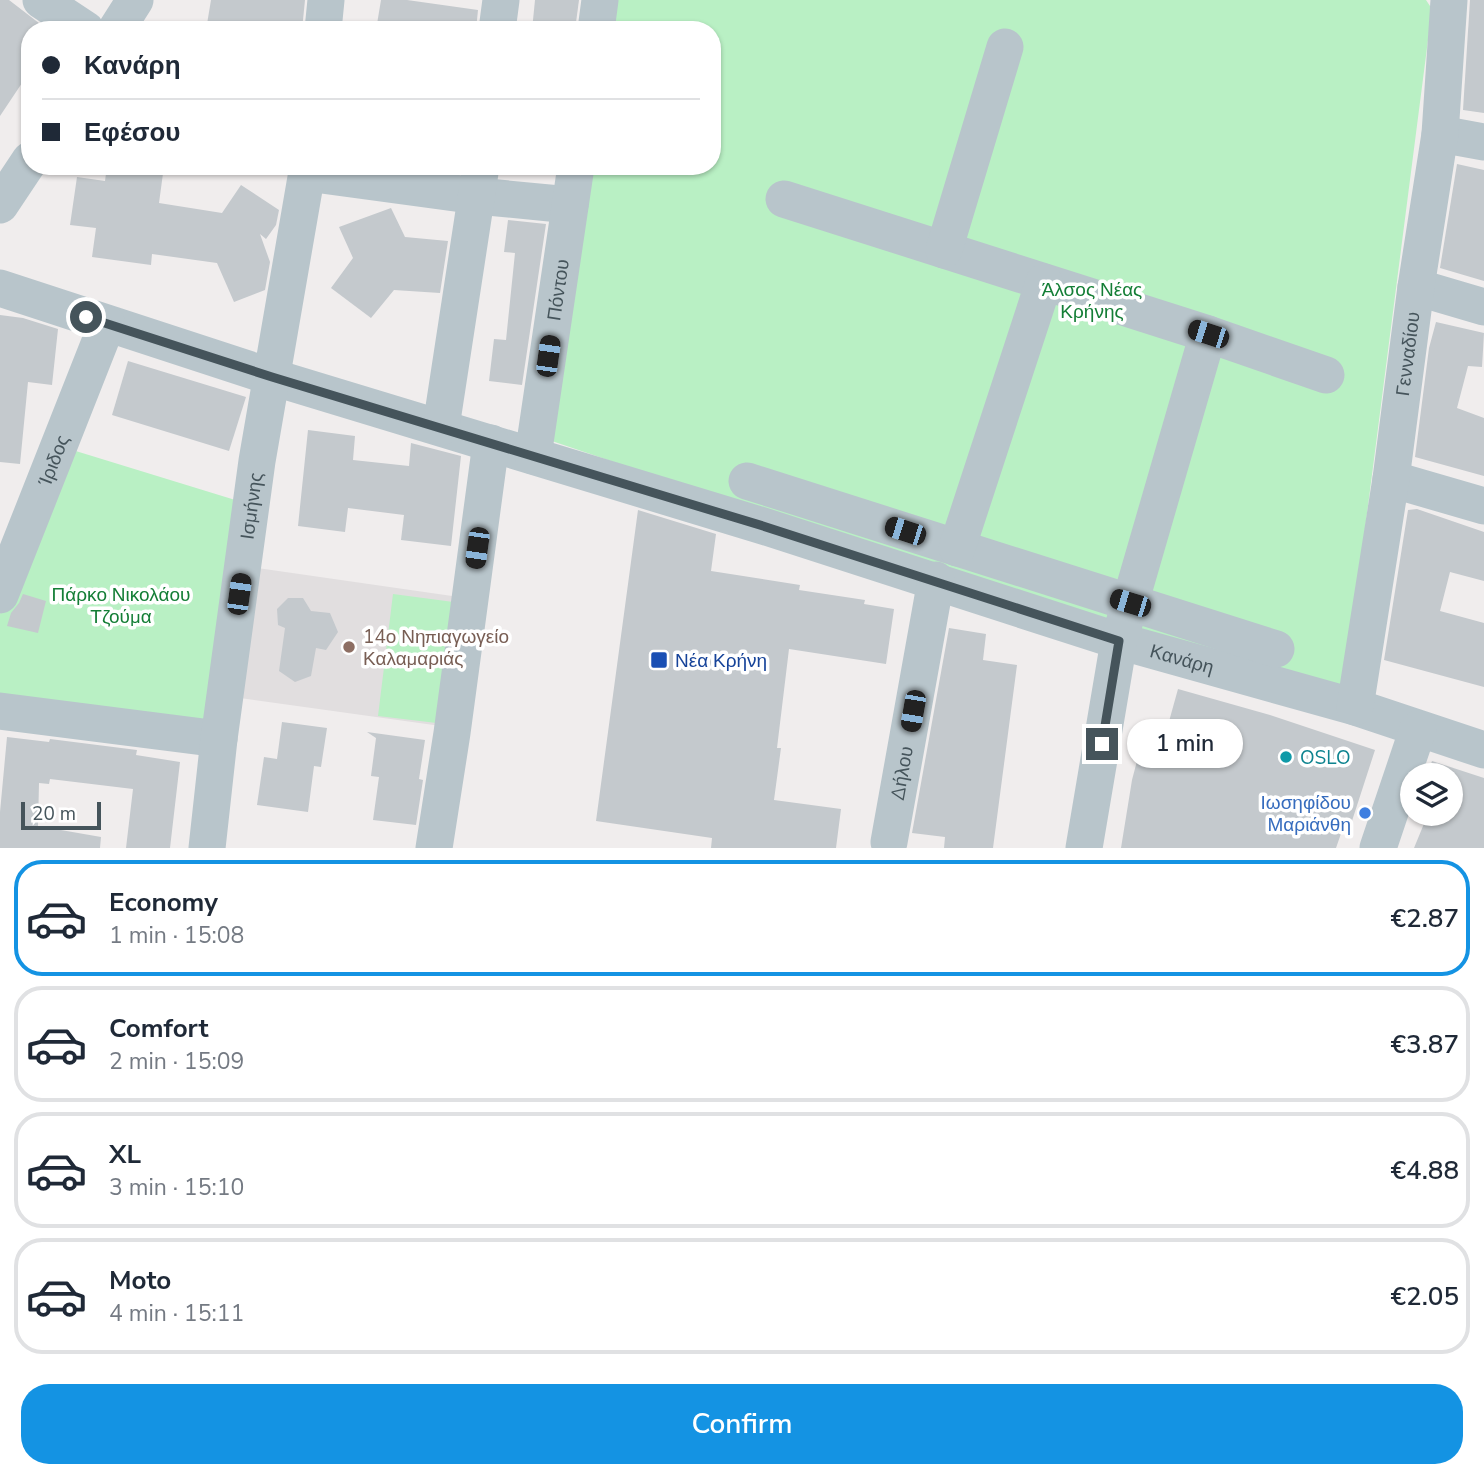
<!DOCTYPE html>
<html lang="en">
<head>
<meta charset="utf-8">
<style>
  :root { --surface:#fff; --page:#f6f6f7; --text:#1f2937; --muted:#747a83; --line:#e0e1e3; --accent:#1493e3 }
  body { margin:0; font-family:"Nunito Sans",sans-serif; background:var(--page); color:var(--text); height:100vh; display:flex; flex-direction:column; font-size:26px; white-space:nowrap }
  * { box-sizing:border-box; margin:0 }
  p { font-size:23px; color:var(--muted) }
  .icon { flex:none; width:38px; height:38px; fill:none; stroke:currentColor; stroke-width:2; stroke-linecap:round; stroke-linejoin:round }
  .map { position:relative; height:848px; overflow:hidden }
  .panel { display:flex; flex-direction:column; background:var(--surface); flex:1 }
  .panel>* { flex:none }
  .hud { position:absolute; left:21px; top:21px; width:700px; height:154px; border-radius:28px; box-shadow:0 2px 5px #0004; display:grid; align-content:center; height:154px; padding:0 21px; background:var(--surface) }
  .controls { position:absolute; left:1400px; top:763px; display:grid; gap:14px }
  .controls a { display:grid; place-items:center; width:63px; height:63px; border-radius:50%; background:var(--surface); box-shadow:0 2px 5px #0004; font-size:35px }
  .scale { position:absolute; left:21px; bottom:18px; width:80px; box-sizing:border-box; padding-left:7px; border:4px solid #45545b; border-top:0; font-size:19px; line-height:24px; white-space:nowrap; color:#45545b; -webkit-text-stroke:5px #fff; paint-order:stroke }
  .end { position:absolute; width:32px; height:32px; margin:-16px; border:9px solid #45545b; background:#fff; box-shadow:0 0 0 4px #fff }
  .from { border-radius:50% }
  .bubble { position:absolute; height:49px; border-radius:24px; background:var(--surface); box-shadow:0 2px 5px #0004; font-size:23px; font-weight:600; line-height:49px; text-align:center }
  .car { position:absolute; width:21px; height:42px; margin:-21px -10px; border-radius:9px; box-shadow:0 0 5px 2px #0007; background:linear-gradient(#222 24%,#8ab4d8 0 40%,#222 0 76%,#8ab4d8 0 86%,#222 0) }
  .hud b { display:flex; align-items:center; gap:24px; height:66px; font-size:26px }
  .hud b+b { border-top:2px solid var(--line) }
  .hud i { width:18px; height:18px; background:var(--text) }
  ul { padding:12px 0 0; list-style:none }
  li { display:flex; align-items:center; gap:21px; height:116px; margin:0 14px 10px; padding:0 7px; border:4px solid var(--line); border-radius:28px }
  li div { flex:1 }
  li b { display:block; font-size:26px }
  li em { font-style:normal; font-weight:600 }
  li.selected { border-color:var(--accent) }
  li>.icon { width:63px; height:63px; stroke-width:1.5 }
  .button { display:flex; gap:14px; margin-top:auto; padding:14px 21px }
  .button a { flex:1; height:80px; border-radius:28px; background:var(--accent); color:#fff; font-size:28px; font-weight:600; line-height:80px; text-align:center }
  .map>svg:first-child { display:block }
</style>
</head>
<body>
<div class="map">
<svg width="1484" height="848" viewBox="0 0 1484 848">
  <rect width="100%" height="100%" fill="#f0eded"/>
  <path fill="#e1dedf" d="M251 567 466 598 448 727 233 697Z"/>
  <g fill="#b9f0c4">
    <path d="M608 0H1426L1432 9 1344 692 726 500 546 439 582 166H712V30H603Z"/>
    <path d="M66 448 245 503 210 724 0 701V614Z"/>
    <path d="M393 594 461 603 445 724 378 716Z"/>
  </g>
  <g fill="#c4c9cd">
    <path d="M0 0H9L48 30H30V71L0 116Z"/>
    <path d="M211 0H305L302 30H206Z"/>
    <path d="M381 0H407L478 10 476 30H376Z"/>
    <path d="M535 0H579L575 30H532Z"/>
    <path d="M1470 0H1484V113L1463 110Z"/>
    <path d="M1457 164 1484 170V281L1440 268Z"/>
    <path d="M107 166H164L159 203 222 213 241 185 279 210 276 225 266 239 260 234 270 262 265 290 234 302 217 263 152 254 151 265 92 257 96 228 70 225 77 177 105 181Z"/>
    <path d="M391 208 405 237 448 241 440 293 394 290 371 318 331 288 353 258 339 227Z"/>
    <path d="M508 220 546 224 522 385 489 381 494 339 506 340 515 253 504 252Z"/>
    <path d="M0 315 23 318 58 329 52 385 28 382 20 464 0 462Z"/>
    <path d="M1436 322 1484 333 1482 367 1468 366 1457 408 1484 418V476L1415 457 1429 348Z"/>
    <path d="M128 361 246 397 229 451 112 415Z"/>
    <path d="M308 430 355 436 353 460 409 466 411 443 461 456 451 546 401 540 404 515 348 508 345 532 298 526Z"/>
    <path d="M1417 509 1484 532V581L1450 572 1440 611 1484 623V687L1384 660 1408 510Z"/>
    <path d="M638 510 716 534 711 571 800 585 799 590 865 600 864 604 894 609 886 664 789 649 777 748H781L774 800 841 809 836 848H711L712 838 596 821Z"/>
    <path d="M23 594 46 601 38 633 7 626 11 613 19 603Z"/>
    <path d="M288 598H303L311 611 330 613 338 632 326 650 316 648 311 676 295 682 279 671 285 628 278 625 277 609Z"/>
    <path d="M949 628 986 634 983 660 1017 665 993 848H944L945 837 912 833Z"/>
    <path d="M1178 689 1270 715 1375 750 1351 824 1345 822 1336 848H1121L1132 780 1143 738 1163 743Z"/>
    <path d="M282 722 327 728 321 767 314 766 308 812 257 805 264 757 277 759Z"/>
    <path d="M367 732 425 740 419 779 423 780 416 825 373 820 379 777 371 776 376 738Z"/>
    <path d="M7 737 49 742 50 739 137 750 136 755 180 762 170 848H126L133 789 50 779 49 784 39 783 38 826 101 837 100 848H0V812Z"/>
    <path d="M1432 761 1484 778V848H1414L1428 814H1451V775H1427Z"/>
  </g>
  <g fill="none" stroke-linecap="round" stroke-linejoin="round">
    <g stroke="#b8c5cb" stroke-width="37">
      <path d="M41 0 86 30"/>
      <path d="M116 30 135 0"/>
      <path d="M323 30 326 0"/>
      <path d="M497 30 501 0"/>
      <path d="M596 30 600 0"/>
      <path d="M1440 134 1484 142"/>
      <path d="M307 173 477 196 570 205"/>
      <path d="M784 199 1208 334 1326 375"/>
      <path d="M0 205 30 160"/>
      <path d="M944 250 1005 47"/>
      <path d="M1416 287 1484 307"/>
      <path id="s1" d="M0 288 272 377 763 526 1119 641 1355 707 1484 750"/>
      <path d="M441 427 481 166"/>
      <path id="s2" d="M533 456 576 166"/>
      <path d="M1391 479 1484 506"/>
      <path d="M747 481 1276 649"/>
      <path d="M957 548 1044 282"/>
      <path id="s3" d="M0 595 107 324"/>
      <path id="s4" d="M1355 707 1391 479 1416 287 1440 134 1449 0"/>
      <path d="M0 711 219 739"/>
      <path id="s5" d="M889 842 936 580"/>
      <path id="s6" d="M207 848 219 739 257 461 308 166"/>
      <path d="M434 848 452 733 491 443"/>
      <path d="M1084 848 1119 641 1208 334"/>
      <path d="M1378 848 1418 729"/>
    </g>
  </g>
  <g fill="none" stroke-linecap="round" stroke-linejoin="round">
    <path stroke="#45545b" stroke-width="9" d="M86 317 272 377 763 526 1119 641 1102 744"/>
  </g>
  <circle fill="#8d6e63" stroke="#fff" stroke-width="2.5" cx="349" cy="647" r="7"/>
  <rect fill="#1a4fb4" stroke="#fff" stroke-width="2.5" x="650" y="651" width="18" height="18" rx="3.5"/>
  <circle fill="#0f9aa8" stroke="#fff" stroke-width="2.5" cx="1286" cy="757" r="7"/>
  <circle fill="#3f7fe0" stroke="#fff" stroke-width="2.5" cx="1365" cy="813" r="7"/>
  <g text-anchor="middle" stroke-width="7" stroke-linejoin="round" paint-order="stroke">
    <g font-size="19" fill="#147e36" stroke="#fff">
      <text x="1092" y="296">Άλσος Νέας<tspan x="1092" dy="22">Κρήνης</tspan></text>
      <text x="121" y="601">Πάρκο Νικολάου<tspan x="121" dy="22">Τζούμα</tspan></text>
    </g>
    <g font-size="19" fill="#45545b" stroke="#fff">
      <text dy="7" stroke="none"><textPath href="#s2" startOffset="168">Πόντου</textPath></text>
      <text dy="7" stroke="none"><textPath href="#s4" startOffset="357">Γενναδίου</textPath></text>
      <text dy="7" stroke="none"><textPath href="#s3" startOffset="145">Ίριδος</textPath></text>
      <text dy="7" stroke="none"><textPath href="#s6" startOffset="345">Ισμήνης</textPath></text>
      <text dy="7" stroke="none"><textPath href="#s1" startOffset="1239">Κανάρη</textPath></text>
      <text dy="7" stroke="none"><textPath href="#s5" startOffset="70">Δήλου</textPath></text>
    </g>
    <g font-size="19" fill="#785e54" stroke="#fff" text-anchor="start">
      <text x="363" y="643">14ο Νηπιαγωγείο<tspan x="363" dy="22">Καλαμαριάς</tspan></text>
    </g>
    <g font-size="19" fill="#164399" stroke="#fff" text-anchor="start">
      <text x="675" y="667">Νέα Κρήνη</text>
    </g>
    <g font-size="19" fill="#0d838f" stroke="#fff" text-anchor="start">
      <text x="1300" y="764">OSLO</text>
    </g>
    <g font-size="19" fill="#366cbe" stroke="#fff" text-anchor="end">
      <text x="1351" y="809">Ιωσηφίδου<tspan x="1351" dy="22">Μαριάνθη</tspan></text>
    </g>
  </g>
</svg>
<div class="controls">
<a><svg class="icon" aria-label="layers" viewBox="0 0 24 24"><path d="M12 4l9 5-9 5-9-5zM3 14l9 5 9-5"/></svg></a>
</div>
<div class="scale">20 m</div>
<i class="end from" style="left:86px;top:317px"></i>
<i class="end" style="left:1102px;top:744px"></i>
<div class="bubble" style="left:1127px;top:719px;width:116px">1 min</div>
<i class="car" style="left:1208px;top:334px;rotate:288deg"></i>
<i class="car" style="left:548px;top:356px;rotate:8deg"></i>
<i class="car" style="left:905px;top:531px;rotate:288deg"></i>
<i class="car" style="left:477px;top:548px;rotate:188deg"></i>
<i class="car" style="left:239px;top:594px;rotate:8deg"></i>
<i class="car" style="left:1130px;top:603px;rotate:287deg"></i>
<i class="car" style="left:913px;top:711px;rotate:190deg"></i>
<div class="hud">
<b><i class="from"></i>Κανάρη</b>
<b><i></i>Εφέσου</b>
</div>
</div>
<section class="panel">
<ul>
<li class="selected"><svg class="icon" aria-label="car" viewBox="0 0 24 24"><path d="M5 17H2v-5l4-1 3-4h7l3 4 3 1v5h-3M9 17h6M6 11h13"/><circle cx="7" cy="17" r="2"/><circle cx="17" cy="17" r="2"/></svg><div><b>Economy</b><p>1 min · 15:08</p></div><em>€2.87</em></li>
<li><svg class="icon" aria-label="car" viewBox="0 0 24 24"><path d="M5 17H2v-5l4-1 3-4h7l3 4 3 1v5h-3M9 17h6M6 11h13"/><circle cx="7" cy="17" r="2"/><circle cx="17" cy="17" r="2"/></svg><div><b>Comfort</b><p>2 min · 15:09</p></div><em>€3.87</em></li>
<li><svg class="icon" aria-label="car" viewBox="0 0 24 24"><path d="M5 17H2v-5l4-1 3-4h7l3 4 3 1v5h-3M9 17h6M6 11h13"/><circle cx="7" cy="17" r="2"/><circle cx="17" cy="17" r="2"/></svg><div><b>XL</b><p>3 min · 15:10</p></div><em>€4.88</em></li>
<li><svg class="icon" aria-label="car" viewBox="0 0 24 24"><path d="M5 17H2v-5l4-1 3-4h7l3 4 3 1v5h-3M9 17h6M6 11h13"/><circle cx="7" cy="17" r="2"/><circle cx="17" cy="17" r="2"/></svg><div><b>Moto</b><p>4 min · 15:11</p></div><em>€2.05</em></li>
</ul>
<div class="button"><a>Confirm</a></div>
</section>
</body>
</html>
